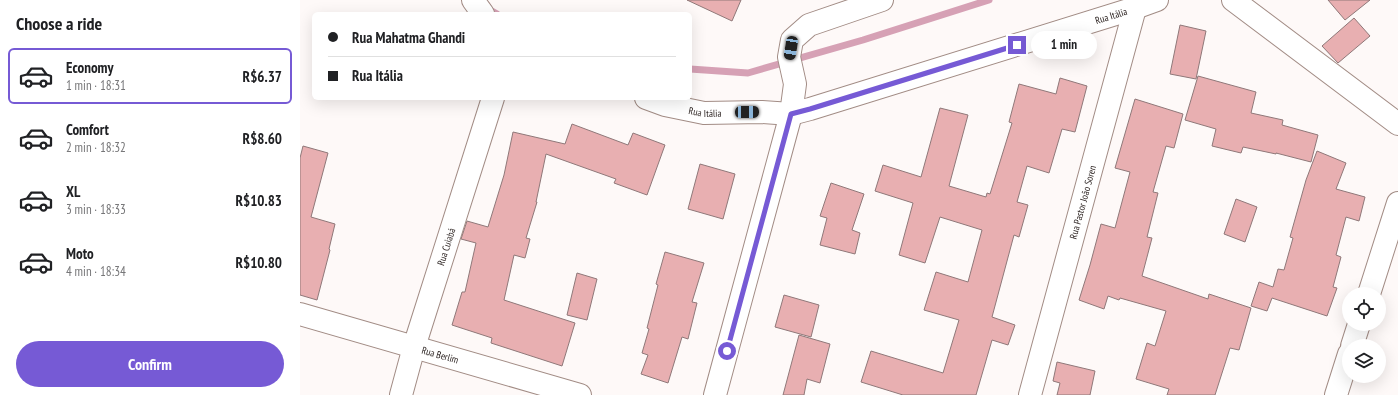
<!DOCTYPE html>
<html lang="en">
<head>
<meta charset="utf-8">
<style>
  :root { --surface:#fff; --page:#f6f6f6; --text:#202124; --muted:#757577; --line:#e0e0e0; --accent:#765ad5 }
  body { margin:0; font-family:"PT Sans Narrow",sans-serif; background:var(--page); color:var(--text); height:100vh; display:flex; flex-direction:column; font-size:15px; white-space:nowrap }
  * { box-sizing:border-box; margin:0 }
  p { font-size:13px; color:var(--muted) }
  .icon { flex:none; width:22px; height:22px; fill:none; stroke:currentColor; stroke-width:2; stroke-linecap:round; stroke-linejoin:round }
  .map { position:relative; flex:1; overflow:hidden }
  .sheet { display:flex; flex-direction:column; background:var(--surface); width:300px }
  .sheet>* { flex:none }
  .hud { position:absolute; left:12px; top:12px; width:380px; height:88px; border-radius:6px; box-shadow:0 4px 16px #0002; display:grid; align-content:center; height:88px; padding:0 16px; background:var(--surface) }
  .buttons { position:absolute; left:1042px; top:287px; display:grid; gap:8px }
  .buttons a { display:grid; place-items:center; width:44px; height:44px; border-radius:50%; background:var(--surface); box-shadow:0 4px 16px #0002; font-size:20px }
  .end { position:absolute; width:18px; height:18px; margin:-9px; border:5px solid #765ad5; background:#fff; box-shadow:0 0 0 2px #fff }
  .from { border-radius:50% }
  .bubble { position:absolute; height:28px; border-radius:14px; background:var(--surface); box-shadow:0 4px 16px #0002; font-size:13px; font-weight:600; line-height:28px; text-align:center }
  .car { position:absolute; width:12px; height:24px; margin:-12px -6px; border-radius:5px; box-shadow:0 0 3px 1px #0007; background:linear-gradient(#222 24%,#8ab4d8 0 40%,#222 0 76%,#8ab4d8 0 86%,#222 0) }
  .hud b { display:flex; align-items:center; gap:14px; height:38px; font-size:15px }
  .hud b+b { border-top:1px solid var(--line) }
  .hud i { width:10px; height:10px; background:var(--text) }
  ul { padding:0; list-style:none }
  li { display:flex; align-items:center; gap:12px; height:56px; margin:0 8px 6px; padding:0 8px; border:2px solid transparent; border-radius:6px }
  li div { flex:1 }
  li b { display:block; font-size:15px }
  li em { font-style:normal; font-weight:600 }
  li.selected { border-color:var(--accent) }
  li>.icon { width:36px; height:36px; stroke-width:1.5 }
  h2 { padding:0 16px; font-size:18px; line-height:48px }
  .cta { display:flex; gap:8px; margin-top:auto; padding:8px 16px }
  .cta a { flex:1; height:46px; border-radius:24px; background:var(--accent); color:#fff; font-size:16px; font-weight:600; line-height:46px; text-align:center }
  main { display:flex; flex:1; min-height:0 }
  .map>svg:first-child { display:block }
</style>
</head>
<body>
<main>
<section class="sheet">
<h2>Choose a ride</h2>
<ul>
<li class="selected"><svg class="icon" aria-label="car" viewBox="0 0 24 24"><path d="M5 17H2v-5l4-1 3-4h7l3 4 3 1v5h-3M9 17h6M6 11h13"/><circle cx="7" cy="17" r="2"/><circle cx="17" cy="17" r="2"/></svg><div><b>Economy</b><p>1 min · 18:31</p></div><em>R$6.37</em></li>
<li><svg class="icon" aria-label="car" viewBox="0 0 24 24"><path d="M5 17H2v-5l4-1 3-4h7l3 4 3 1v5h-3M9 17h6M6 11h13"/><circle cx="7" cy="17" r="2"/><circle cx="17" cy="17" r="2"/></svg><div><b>Comfort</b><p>2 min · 18:32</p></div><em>R$8.60</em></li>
<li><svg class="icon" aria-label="car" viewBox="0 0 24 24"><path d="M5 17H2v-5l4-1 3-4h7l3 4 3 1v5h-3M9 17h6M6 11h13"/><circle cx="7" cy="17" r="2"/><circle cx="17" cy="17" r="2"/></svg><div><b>XL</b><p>3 min · 18:33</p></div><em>R$10.83</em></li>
<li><svg class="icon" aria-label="car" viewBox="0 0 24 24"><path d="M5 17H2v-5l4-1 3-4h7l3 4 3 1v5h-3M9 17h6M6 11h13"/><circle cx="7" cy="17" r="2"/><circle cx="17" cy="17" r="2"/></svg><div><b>Moto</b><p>4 min · 18:34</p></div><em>R$10.80</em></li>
</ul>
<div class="cta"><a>Confirm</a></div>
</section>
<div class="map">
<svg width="1098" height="395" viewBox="0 0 1098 395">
  <rect width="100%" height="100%" fill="#fef9f8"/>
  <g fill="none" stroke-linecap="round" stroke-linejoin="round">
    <g stroke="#d6a1b5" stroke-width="7">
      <path d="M187 5 190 10 197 14"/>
      <path d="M390 69 448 73 563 40 689 0"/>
    </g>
  </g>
  <g fill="#e8afb1" stroke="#8f7879">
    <path d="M387 0H441L432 21Z"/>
    <path d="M1028 0H1070L1045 20Z"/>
    <path d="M1054 18 1070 36 1038 63 1022 46Z"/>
    <path d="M880 25 906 31 896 79 870 74Z"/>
    <path d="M898 76 956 92 951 113 983 120 982 125 1018 135 1011 162 976 153V154L943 147 941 153 912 146 916 129 885 120Z"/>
    <path d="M760 78 787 86 775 132 762 129 749 173 727 166 717 202 728 205 719 237 714 235 692 317 715 325 708 345 692 340 676 395H603L561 382 571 351 643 373 659 320 624 310 636 272 668 282 682 230 640 217 625 263 599 255 613 203 575 191 583 165 621 177 640 108 668 115 649 186 686 197 687 193 690 194 712 123 709 122 719 84 756 94Z"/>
    <path d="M835 99 883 114 874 148 866 146 853 192 858 193 847 237 852 238 842 276 908 299 909 294 951 308 939 350 930 348 915 395H867L869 389 836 379 847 343 855 346 866 311 820 298 819 300 808 296 804 309 779 300 790 265 801 224 815 228 830 172 815 168Z"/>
    <path d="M272 124 328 145 333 133 365 145 347 195 314 183 316 179 246 154 236 202H237L226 238 230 239 225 258 214 255 204 300 275 323 262 366 191 343 192 338 152 325 162 292H165L176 243 161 239 167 221 188 227 204 175 213 132 265 144Z"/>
    <path d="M3 146 28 153 11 217 35 224 29 249 30 250 17 300 0 295V158Z"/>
    <path d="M1017 151 1046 163 1036 189 1065 197 1059 221 1046 217 1036 255 1041 257 1033 287 1037 288 1027 316 972 298 967 311 951 306 959 282 973 287 978 269 984 270 993 238 990 237 1006 180Z"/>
    <path d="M400 164 435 174 423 219 388 209Z"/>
    <path d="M531 183 564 194 552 230 560 233 555 254 520 245 527 218 520 216Z"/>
    <path d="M936 199 957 207 945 242 924 234Z"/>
    <path d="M365 252 404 263 392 302 397 303 388 339 382 337 368 383 341 374 348 355 342 353 349 329 347 328 358 285 356 284Z"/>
    <path d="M277 273 297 279 287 320 267 315Z"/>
    <path d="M484 295 519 305 511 337 475 327Z"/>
    <path d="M499 335 530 344 520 383 507 379 504 395H483Z"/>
    <path d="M757 362 795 371 790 395H757L760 383 753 381Z"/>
  </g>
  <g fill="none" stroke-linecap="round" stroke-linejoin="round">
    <g stroke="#a28c85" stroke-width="24">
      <g id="minor">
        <path d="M173 0 183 14"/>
        <path d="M933 0 1098 124"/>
        <path id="s1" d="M346 98 365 105 404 113 462 112 491 114 510 109 835 8 857 0"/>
        <path d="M1069 294 1098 203"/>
        <path id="s2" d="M0 314 280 395"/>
        <path d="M1052 346 1059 324"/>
        <path id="s3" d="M101 395 114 347 193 98"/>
        <path d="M415 395 491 114 495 84 489 57 492 40 509 25 582 0"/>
        <path id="s4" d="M730 395 835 8"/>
        <path d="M1036 395 1049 354"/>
      </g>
    </g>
    <use href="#minor" stroke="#fff" stroke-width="22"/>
  </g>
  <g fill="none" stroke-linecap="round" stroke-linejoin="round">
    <path stroke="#765ad5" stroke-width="5" d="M427 351 491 114 510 109 717 45"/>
  </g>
  <g text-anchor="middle" stroke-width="4" stroke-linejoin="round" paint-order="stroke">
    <g font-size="10" fill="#261d1b" stroke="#fef9f8">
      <text dy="4" stroke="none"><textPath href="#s1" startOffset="482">Rua Itália</textPath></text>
      <text dy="4" stroke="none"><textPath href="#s1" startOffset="61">Rua Itália</textPath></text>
      <text dy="4" stroke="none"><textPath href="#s4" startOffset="200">Rua Pastor João Soren</textPath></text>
      <text dy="4" stroke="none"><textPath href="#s3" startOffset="155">Rua Cuiabá</textPath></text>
      <text dy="4" stroke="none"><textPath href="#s2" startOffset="146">Rua Berlim</textPath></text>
    </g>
  </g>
</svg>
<div class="buttons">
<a><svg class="icon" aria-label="locate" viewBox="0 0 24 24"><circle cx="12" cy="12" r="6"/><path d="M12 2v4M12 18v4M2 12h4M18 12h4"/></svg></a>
<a><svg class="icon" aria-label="layers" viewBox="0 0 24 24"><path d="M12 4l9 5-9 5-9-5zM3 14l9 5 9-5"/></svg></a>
</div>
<i class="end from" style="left:427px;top:351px"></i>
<i class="end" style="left:717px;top:45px"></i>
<div class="bubble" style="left:731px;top:31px;width:66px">1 min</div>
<i class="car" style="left:491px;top:48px;rotate:189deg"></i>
<i class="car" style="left:447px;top:112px;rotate:89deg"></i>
<div class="hud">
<b><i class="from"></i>Rua Mahatma Ghandi</b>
<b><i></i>Rua Itália</b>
</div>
</div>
</main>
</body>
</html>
